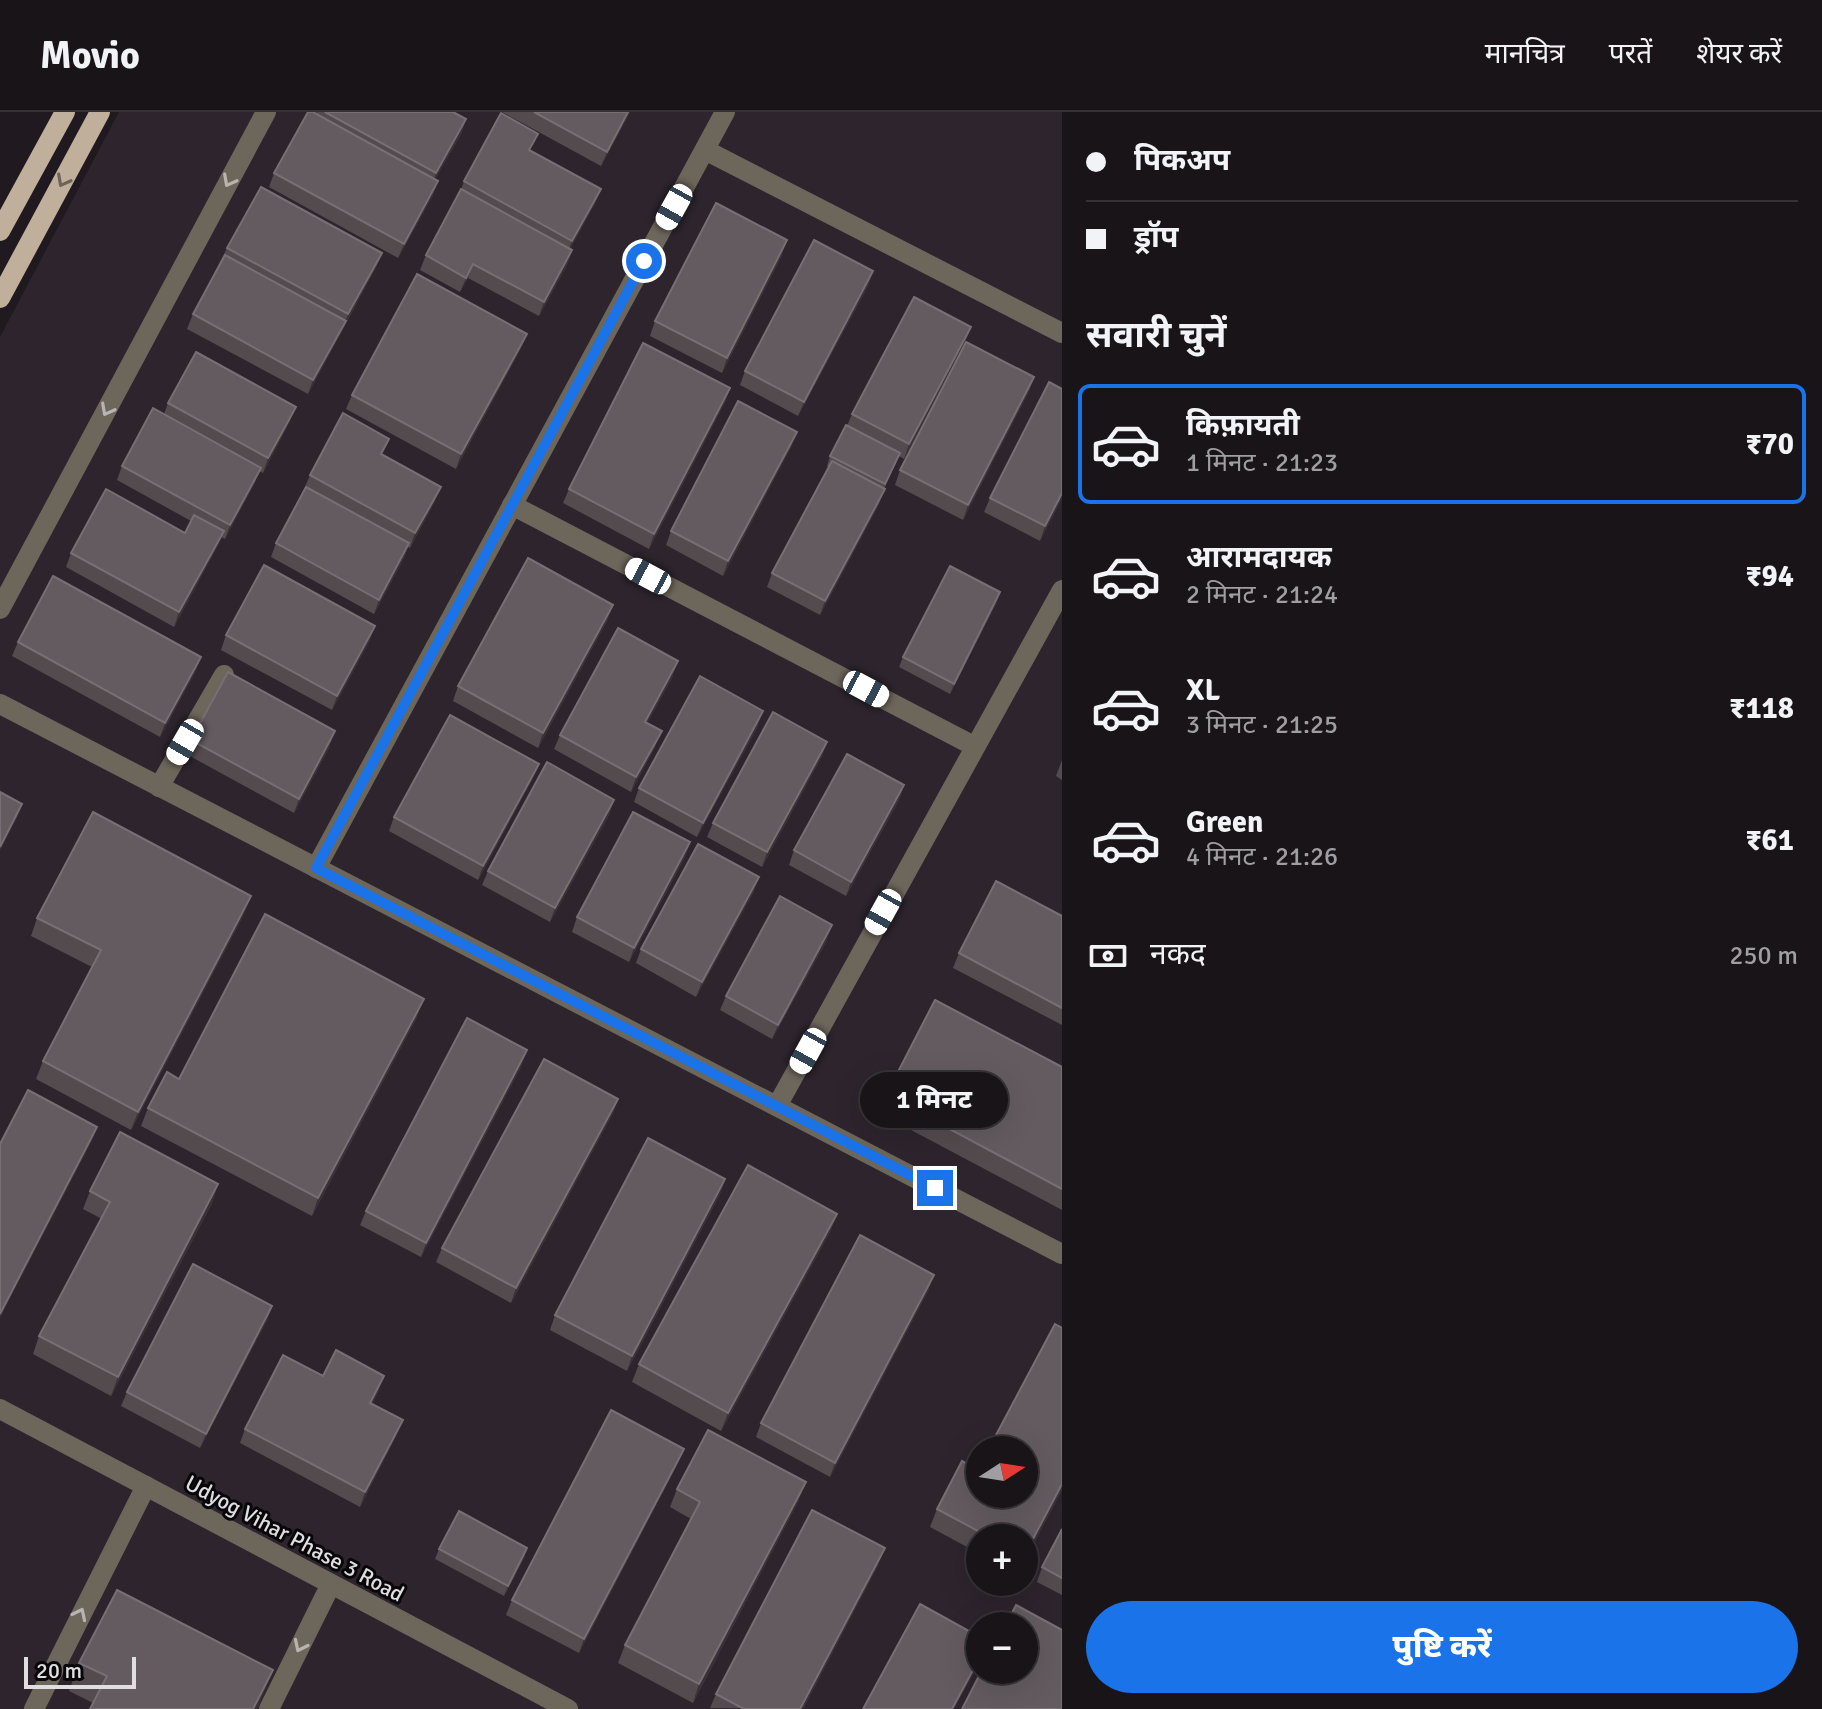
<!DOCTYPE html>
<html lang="hi">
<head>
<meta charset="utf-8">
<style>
  :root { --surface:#181418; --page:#211d21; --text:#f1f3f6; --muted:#9f9ea2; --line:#363337; --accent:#1a73e8 }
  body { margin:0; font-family:Signika,"Noto Sans Devanagari",sans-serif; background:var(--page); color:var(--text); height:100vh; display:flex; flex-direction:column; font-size:30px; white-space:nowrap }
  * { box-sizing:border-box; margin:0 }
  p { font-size:26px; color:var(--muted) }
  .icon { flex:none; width:44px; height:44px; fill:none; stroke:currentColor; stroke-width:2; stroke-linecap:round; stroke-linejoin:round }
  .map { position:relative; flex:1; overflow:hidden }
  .panel { display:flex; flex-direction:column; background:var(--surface); width:760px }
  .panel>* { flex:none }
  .hud { display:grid; align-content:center; height:176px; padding:0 24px; background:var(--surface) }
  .needle { width:52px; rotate:78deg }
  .buttons { position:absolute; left:966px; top:1324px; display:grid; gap:16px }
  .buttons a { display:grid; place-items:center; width:72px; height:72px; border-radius:50%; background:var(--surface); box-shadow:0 8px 32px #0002,0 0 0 2px var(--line); font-size:40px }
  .scale { position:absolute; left:24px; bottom:20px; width:112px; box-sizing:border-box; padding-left:8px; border:4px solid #e1dee1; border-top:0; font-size:22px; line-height:28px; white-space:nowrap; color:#e1dee1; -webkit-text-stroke:6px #080608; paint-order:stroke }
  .end { position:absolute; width:36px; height:36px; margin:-18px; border:10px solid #1a73e8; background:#fff; box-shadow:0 0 0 4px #fff }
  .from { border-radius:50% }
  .bubble { position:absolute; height:56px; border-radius:28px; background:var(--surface); box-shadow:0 8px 32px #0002,0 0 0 2px var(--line); font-size:26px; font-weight:800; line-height:56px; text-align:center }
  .car { position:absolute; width:24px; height:48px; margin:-24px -12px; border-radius:10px; box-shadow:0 0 6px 2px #0007; background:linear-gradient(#fff 24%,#345 0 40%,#fff 0 76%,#345 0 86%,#fff 0) }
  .hud b { display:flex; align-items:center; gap:28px; height:76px; font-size:30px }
  .hud b+b { border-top:2px solid var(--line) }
  .hud i { width:20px; height:20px; background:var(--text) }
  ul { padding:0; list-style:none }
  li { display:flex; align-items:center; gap:24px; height:120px; margin:0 16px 12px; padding:0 8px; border:4px solid transparent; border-radius:12px }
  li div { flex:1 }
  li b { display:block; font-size:30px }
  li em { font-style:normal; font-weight:800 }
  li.on { border-color:var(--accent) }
  li>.icon { width:72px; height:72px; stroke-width:1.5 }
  h2 { padding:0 24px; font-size:36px; line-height:96px }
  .pay { display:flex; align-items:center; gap:20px; height:88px; padding:0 24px; font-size:30px }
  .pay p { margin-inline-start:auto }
  .action { display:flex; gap:16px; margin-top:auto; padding:16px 24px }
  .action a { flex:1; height:92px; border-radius:48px; background:var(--accent); color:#fff; font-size:32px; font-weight:800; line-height:92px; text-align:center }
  header { display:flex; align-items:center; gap:48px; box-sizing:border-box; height:112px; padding:0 40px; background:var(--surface); border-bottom:2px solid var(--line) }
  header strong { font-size:38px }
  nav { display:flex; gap:44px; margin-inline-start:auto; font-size:28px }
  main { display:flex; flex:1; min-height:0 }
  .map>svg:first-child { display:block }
</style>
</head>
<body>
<header>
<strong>Movio</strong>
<nav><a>मानचित्र</a><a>परतें</a><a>शेयर करें</a></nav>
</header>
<main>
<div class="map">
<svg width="1062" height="1597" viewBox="0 0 1062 1597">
  <rect width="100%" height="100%" fill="#201a20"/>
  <path fill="#2d242d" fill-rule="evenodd" d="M119 0H1062V1597H0V225ZM980 1338H1024V1382H980ZM980 1426H1024V1470H980ZM980 1514H1024V1558H980Z"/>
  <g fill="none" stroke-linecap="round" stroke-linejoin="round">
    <g stroke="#6d665b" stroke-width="20">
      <path d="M705 38 1062 221"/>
      <path d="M512 393 974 634"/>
      <path d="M0 497 266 0"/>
      <path d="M0 592 1062 1142"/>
      <path d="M159 675 224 563"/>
      <path d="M316 756 725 0"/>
      <path d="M777 994 1062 478"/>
      <path d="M0 1297 568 1597"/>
      <path d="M34 1597 146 1374"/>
      <path d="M269 1597 331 1472"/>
    </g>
    <g stroke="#c0b09b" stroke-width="20">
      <path d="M0 119 65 0"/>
      <path d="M0 186 100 0"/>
    </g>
  </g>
  <g fill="#544b4f">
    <path d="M317 0H453L466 7 461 22 435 67 438 69 433 83 398 146 269 75 274 61Z"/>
    <path d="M502 0H630L601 54Z"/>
    <path d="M531 39 601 77 595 91 570 137 572 138 567 153 539 204 468 166 460 180 420 158 426 143 461 78 464 69Z"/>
    <path d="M227 136 382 141 376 155 308 282 187 217 193 202Z"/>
    <path d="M782 143 722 261 650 224 655 209Z"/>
    <path d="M873 159 868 174 798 304 740 273 745 259Z"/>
    <path d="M971 215 965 230 904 347 899 344 884 377 879 392 820 503 767 475 772 461 828 355 827 354 830 344 847 314 852 302Z"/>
    <path d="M527 222 521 236 456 357 346 297 352 283Z"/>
    <path d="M1034 265 1029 279 963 408 895 373 900 358Z"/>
    <path d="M730 276 725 290 649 437 563 391 569 377Z"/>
    <path d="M1062 277V386L1040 429 984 400 990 386Z"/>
    <path d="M168 291 290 309 263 361 259 359 255 370 225 427 221 425 218 433 174 515 66 455 71 441 185 421 191 409 117 368 122 354 164 302Z"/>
    <path d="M797 320 791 335 723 464 666 433 671 419Z"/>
    <path d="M383 343 435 389 410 436 408 435 404 446 374 502 271 445 276 431 304 377 310 363Z"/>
    <path d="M997 490 950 582 899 555 903 545Z"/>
    <path d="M608 507 538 636 453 589 458 574Z"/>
    <path d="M226 523 370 528 332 598 221 538Z"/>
    <path d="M18 530 201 545 195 560 160 625 12 544Z"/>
    <path d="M673 564 647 611 656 633 631 680 554 637 560 623Z"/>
    <path d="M758 614 697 725 634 690 639 676Z"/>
    <path d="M191 628 330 634 294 701 186 642Z"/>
    <path d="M827 630 822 644 762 755 707 725 713 711Z"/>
    <path d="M1062 648V668L1056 664Z"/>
    <path d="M539 652 533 666 478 768 389 719 394 705Z"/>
    <path d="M904 673 899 688 846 784 789 753 794 738Z"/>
    <path d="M614 688 609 703 550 810 482 773 488 759Z"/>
    <path d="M690 730 685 745 629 850 572 820 577 805Z"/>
    <path d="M754 779 696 885 636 851 641 837Z"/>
    <path d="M244 802 131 1018 36 967 43 949 92 855 31 824 37 806Z"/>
    <path d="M1062 804V913L953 856 959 841Z"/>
    <path d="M827 828 772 927 720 898 726 884Z"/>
    <path d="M417 905 312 1104 141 1014 148 996 179 967Z"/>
    <path d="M522 953 421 1145 360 1113 366 1099Z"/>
    <path d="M1062 955V1098L879 1001 886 983Z"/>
    <path d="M618 987 613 1001 511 1191 436 1150 442 1136Z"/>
    <path d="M725 1067 720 1082 627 1259 550 1218 555 1203Z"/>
    <path d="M218 1072 212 1091 111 1284 33 1242 39 1224 102 1107 83 1097 90 1079Z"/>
    <path d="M837 1102 830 1120 721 1319 632 1270 639 1252Z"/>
    <path d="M929 1177 830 1365 756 1325 761 1311Z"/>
    <path d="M272 1194 267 1208 200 1336 121 1294 127 1280Z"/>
    <path d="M1062 1216V1378L1024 1450V1426H980V1442L930 1415 937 1397 978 1358Z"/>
    <path d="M323 1264 379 1278 372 1292 397 1322 360 1395 240 1331 245 1317Z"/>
    <path d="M684 1337 678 1351 579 1541 506 1503 512 1488Z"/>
    <path d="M677 1377 799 1388 693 1591 618 1551 625 1533 691 1407 670 1395Z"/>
    <path d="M1062 1417V1483L1037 1470 1042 1455Z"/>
    <path d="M527 1436 524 1446 504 1484 435 1447 439 1437Z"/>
    <path d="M879 1451 803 1597 710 1596 716 1582Z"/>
    <path d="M79 1551 262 1586 93 1591 69 1579Z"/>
  </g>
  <g fill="#393136">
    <path d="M628 0H630L628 4 601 54 607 40Z"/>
    <path d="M466 7 461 22 431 75 436 61Z"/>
    <path d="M438 69 433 83 398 146 404 132Z"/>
    <path d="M601 77 595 91 567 143 572 129Z"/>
    <path d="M787 128 782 143 722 261 727 246Z"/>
    <path d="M572 138 567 153 539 204 544 190Z"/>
    <path d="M382 141 376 155 343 216 348 202Z"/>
    <path d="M473 152 468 166 460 180 466 166Z"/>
    <path d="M873 159 868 174 798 304 804 290Z"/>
    <path d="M346 209 340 223 308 282 313 268Z"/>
    <path d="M971 215 965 230 904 347 909 332Z"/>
    <path d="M527 222 521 236 456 357 461 342Z"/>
    <path d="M1034 265 1029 279 963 408 968 393Z"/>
    <path d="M730 276 725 290 649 437 654 422Z"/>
    <path d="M296 295 290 309 263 361 268 346Z"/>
    <path d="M797 320 791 335 723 464 728 449Z"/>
    <path d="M261 356 255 370 225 427 230 413Z"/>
    <path d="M441 375 435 389 410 436 415 421Z"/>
    <path d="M885 377 879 392 820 503 825 489Z"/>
    <path d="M1062 381V386L1040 429 1045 414Z"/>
    <path d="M224 419 218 433 174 515 179 500Z"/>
    <path d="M409 431 404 446 374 502 379 488Z"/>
    <path d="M1000 480 997 490 950 582 954 572Z"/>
    <path d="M613 493 608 507 538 636 543 621Z"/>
    <path d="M375 514 370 528 332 598 337 584Z"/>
    <path d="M201 545 195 560 160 625 165 611Z"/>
    <path d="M678 549 673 564 640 624 645 610Z"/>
    <path d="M763 599 758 614 697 725 703 711Z"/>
    <path d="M335 619 330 634 294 701 299 687Z"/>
    <path d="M662 619 656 633 631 680 636 665Z"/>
    <path d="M827 630 822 644 762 755 767 740Z"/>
    <path d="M539 652 533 666 478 768 483 754Z"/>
    <path d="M904 673 899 688 846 784 851 770Z"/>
    <path d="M614 688 609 703 550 810 555 796Z"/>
    <path d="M22 692 17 706 0 739V735Z"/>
    <path d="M690 730 685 745 629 850 634 836Z"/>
    <path d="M759 765 754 779 696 885 702 870Z"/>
    <path d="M251 784 244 802 131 1018 138 1000Z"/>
    <path d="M832 813 827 828 772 927 778 913Z"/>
    <path d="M424 887 417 905 312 1104 318 1086Z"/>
    <path d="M527 938 522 953 421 1145 426 1131Z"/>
    <path d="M618 987 613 1001 511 1191 516 1176Z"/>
    <path d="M97 1015 92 1029 0 1206V1202Z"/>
    <path d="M725 1067 720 1082 627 1259 632 1244Z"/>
    <path d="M218 1072 212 1091 111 1284 118 1265Z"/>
    <path d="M837 1102 830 1120 721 1319 728 1301Z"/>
    <path d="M934 1163 929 1177 830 1365 835 1351Z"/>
    <path d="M272 1194 267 1208 200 1336 206 1322Z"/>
    <path d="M384 1264 379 1278 365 1305 370 1291Z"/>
    <path d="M403 1308 397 1322 360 1395 365 1380Z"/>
    <path d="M684 1337 678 1351 579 1541 584 1527Z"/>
    <path d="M806 1370 799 1388 693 1591 699 1572Z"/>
    <path d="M1062 1372V1378L1024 1450V1444Z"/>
    <path d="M527 1436 524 1446 504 1484 508 1474Z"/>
    <path d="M885 1436 879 1451 803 1597H800Z"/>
    <path d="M980 1545V1550L954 1597H952Z"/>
    <path d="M273 1558 262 1586 257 1597H253Z"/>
  </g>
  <g fill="#635b5f" stroke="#776f73" stroke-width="2">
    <path d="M308 0H313L438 69 404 132 274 61Z"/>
    <path d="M325 0H453L466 7 436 61Z"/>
    <path d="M534 0H628L607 40Z"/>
    <path d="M501 1 538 22 529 38 601 77 572 129 464 69Z"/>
    <path d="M261 75 382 141 348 202 227 136Z"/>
    <path d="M461 77 572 138 544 190 473 152 466 166 426 143Z"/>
    <path d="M716 91 787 128 727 246 655 209Z"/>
    <path d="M814 128 873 159 804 290 745 259Z"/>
    <path d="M225 143 346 209 313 268 193 202Z"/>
    <path d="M417 162 527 222 461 342 352 283Z"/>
    <path d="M914 185 971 215 909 332 852 302Z"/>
    <path d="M966 230 1034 265 968 393 900 358Z"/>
    <path d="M643 231 730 276 654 422 569 377Z"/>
    <path d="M196 240 296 295 268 346 168 291Z"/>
    <path d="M1049 270 1062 277V381L1045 414 990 386Z"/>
    <path d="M738 289 797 320 728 449 671 419Z"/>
    <path d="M153 296 261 356 230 413 122 354Z"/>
    <path d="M343 301 389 327 381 342 441 375 415 421 310 363Z"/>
    <path d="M846 313 900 341 885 372 830 344Z"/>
    <path d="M832 349 885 377 825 489 772 461Z"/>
    <path d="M306 375 409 431 379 488 276 431Z"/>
    <path d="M106 377 185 421 194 403 224 419 179 500 71 441Z"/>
    <path d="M528 446 613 493 543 621 458 574Z"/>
    <path d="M264 453 375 514 337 584 226 523Z"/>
    <path d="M950 454 1000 480 954 572 903 545Z"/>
    <path d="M53 464 201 545 165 611 18 530Z"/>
    <path d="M618 516 678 549 645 610 662 619 636 665 560 623Z"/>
    <path d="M228 560 335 619 299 687 191 628Z"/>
    <path d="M700 564 763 599 703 711 639 676Z"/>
    <path d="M773 600 827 630 767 740 713 711Z"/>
    <path d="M450 603 539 652 483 754 394 705Z"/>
    <path d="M847 642 904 673 851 770 794 738Z"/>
    <path d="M547 650 614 688 555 796 488 759Z"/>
    <path d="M0 680 22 692 0 735Z"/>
    <path d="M93 700 251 784 138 1000 43 949 101 838 37 806Z"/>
    <path d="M633 700 690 730 634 836 577 805Z"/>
    <path d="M698 732 759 765 702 870 641 837Z"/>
    <path d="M996 769 1062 804V896L959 841Z"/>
    <path d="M780 784 832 813 778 913 726 884Z"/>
    <path d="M265 802 424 887 318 1086 148 996 167 960 179 967Z"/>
    <path d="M935 888 1062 955V1077L886 983Z"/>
    <path d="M467 906 527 938 426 1131 366 1099Z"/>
    <path d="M544 947 618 987 516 1176 442 1136Z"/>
    <path d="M28 978 97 1015 0 1202V1032Z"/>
    <path d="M120 1020 218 1072 118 1265 39 1224 110 1090 90 1079Z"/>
    <path d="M648 1026 725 1067 632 1244 555 1203Z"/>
    <path d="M748 1053 837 1102 728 1301 639 1252Z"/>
    <path d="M860 1123 934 1163 835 1351 761 1311Z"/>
    <path d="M193 1152 272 1194 206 1322 127 1280Z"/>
    <path d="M1055 1212 1062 1216V1372L1024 1444V1426H991L937 1397 962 1349 978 1358 980 1354V1382H1024V1338H988Z"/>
    <path d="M336 1238 384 1264 370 1291 403 1308 365 1380 245 1317 283 1243 323 1264Z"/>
    <path d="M611 1298 684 1337 584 1527 512 1488Z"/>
    <path d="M708 1318 806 1370 699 1572 625 1533 700 1390 677 1377Z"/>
    <path d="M812 1398 885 1436 800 1597H744L716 1582Z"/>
    <path d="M459 1399 527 1436 508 1474 439 1437Z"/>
    <path d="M1062 1417V1466L1042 1455Z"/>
    <path d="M117 1478 273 1558 253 1597H90L107 1564 79 1551Z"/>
    <path d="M920 1492 980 1525V1545L952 1597H863Z"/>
    <path d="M1016 1493 1062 1518V1597H962L982 1558H1024V1514H1005Z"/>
  </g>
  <defs><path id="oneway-chevron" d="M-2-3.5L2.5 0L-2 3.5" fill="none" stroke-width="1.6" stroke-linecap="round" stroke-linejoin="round" transform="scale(2)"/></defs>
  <use stroke="#6d6459" href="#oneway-chevron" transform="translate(63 69) rotate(118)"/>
  <g stroke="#b8b4b2">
    <use href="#oneway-chevron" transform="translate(229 69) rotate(118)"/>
    <use href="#oneway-chevron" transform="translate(107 298) rotate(118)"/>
    <use href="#oneway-chevron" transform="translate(80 1502) rotate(-64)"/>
    <use href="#oneway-chevron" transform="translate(300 1534) rotate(116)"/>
  </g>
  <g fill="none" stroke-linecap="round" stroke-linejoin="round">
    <path stroke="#1a73e8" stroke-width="10" d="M644 149 316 756 935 1076"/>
  </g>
  <g text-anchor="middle" stroke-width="6" stroke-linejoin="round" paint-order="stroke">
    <g font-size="22" fill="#e1dee1" stroke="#080608">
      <text transform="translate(295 1426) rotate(28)" y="8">Udyog Vihar Phase 3 Road</text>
    </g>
  </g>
</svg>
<div class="buttons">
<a><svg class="needle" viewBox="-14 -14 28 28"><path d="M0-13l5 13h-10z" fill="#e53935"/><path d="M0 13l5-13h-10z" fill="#9f9ea2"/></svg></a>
<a>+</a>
<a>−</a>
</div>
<div class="scale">20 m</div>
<i class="end from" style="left:644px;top:149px"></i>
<i class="end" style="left:935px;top:1076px"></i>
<div class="bubble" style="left:860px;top:960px;width:148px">1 मिनट</div>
<i class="car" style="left:674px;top:95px;rotate:209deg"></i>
<i class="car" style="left:648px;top:464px;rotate:298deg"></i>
<i class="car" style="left:866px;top:577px;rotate:118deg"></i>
<i class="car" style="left:185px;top:630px;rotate:210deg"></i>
<i class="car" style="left:883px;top:800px;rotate:209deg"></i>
<i class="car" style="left:808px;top:939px;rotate:209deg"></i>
</div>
<section class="panel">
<div class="hud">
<b><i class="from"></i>पिकअप</b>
<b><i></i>ड्रॉप</b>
</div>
<h2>सवारी चुनें</h2>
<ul>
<li class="on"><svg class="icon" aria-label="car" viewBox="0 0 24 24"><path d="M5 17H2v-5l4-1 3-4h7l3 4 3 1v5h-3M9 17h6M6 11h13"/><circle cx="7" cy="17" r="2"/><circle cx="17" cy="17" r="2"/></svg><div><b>किफ़ायती</b><p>1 मिनट · 21:23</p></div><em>₹70</em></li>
<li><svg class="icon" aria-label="car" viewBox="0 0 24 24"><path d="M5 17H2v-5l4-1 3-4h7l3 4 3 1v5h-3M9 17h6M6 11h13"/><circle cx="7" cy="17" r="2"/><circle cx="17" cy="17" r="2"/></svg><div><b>आरामदायक</b><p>2 मिनट · 21:24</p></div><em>₹94</em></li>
<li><svg class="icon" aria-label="car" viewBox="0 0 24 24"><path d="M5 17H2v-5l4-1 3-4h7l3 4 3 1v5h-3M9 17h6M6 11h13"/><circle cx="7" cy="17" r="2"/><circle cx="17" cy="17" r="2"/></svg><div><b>XL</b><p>3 मिनट · 21:25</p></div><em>₹118</em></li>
<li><svg class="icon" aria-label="car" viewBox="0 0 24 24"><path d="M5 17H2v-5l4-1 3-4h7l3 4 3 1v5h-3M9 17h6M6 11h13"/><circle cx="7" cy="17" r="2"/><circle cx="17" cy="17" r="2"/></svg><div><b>Green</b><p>4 मिनट · 21:26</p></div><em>₹61</em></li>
</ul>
<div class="pay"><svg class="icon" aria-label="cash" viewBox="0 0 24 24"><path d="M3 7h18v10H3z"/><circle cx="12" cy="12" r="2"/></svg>नकद<p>250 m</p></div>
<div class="action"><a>पुष्टि करें</a></div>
</section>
</main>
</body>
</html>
